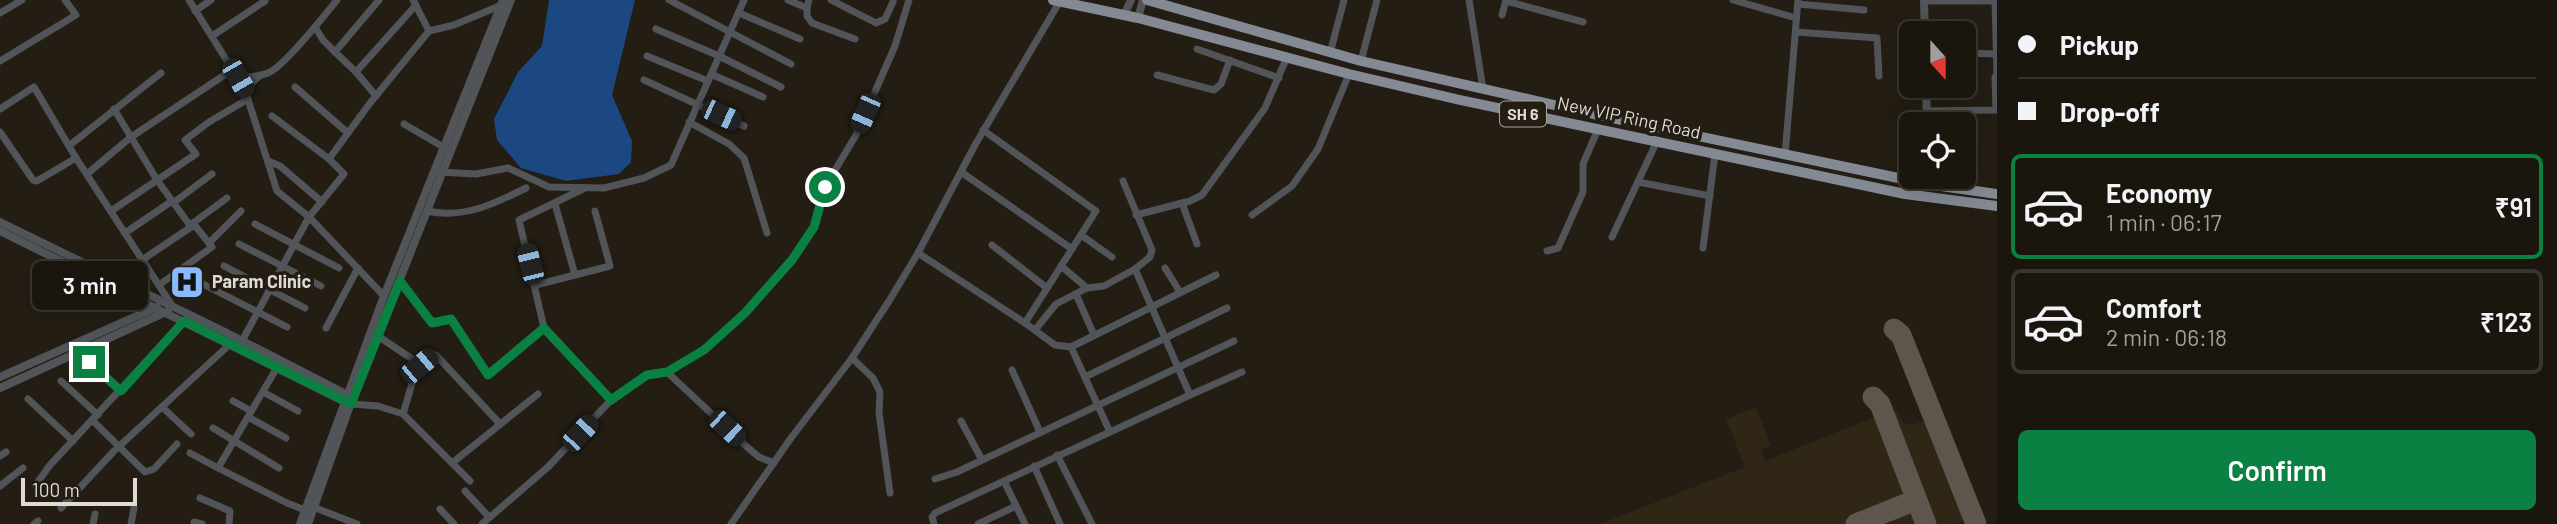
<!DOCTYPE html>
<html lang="en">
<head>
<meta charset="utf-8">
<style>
  :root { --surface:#1a160e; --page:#27231c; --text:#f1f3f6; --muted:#9f9f9e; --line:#38352e; --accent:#0b8043 }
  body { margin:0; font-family:Barlow,sans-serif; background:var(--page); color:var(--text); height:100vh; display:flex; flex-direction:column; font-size:26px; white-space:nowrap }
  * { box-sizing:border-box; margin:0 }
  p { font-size:23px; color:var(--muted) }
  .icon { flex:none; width:38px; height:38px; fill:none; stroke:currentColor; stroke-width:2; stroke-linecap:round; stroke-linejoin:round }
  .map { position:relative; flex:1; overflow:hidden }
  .side { display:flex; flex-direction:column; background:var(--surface); width:560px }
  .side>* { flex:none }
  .hud { display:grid; align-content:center; height:154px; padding:0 21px; background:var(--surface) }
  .needle { width:46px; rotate:159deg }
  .fabs { position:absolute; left:1899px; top:21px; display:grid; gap:14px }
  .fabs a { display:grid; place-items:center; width:77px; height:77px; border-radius:10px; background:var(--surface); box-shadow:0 7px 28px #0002,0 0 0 2px var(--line); font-size:35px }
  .scale { position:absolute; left:21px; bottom:18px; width:116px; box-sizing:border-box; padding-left:7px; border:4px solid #dfdbd4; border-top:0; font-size:19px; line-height:24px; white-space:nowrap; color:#dfdbd4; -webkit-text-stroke:5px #231d13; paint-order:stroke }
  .end { position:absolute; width:32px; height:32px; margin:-16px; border:9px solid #0b8043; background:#fff; box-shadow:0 0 0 4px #fff }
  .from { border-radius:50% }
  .bubble { position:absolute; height:49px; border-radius:10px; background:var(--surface); box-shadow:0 7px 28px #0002,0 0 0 2px var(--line); font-size:23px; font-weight:600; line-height:49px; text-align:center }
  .car { position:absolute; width:21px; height:42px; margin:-21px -10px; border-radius:9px; box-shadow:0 0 5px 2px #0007; background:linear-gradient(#222 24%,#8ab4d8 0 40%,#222 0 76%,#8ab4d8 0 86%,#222 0) }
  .hud b { display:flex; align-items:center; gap:24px; height:66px; font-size:26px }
  .hud b+b { border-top:2px solid var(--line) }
  .hud i { width:18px; height:18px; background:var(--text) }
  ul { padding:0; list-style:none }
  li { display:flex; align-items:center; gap:21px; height:105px; margin:0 14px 10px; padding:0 7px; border:4px solid var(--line); border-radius:10px }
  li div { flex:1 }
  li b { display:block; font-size:26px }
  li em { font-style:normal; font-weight:600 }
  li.active { border-color:var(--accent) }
  li>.icon { width:63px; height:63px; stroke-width:1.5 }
  .primary-button { display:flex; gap:14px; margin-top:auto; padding:14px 21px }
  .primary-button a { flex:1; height:80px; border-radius:10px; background:var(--accent); color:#fff; font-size:28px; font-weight:600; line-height:80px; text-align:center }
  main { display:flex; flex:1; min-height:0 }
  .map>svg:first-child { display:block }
</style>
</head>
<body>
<main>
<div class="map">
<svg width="1997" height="524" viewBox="0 0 1997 524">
  <rect width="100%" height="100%" fill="#231d13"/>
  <path fill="#2f2616" d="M1756 407 1771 445 1761 450 1765 461 1895 409 1903 422 1911 425 1940 415 1982 514 1957 524H1600L1745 467 1726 419Z"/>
  <path fill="#1b4881" d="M549 0H635L612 95 632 141 631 162 619 174 566 181 521 168 497 140 494 119 518 72 542 46Z"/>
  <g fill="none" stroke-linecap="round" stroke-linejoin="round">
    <g stroke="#5c564d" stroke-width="21">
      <path d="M1894 329 1901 335 1976 524"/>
      <path d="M1873 397 1880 404 1926 524"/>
      <path d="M1856 524 1916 500"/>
    </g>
    <g stroke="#515459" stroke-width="7">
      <path d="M189 0 245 90"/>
      <path d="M669 0 791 64"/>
      <path d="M788 0 807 8 809 0"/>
      <path d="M831 0 876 23 885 19 893 2"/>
      <path d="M1469 0 1483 89"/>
      <path d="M1733 0 1796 18"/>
      <path d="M1995 0 1997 77"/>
      <path d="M1506 1 1583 22"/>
      <path d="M1924 1H1996"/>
      <path d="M1798 4 1864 10"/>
      <path d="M807 8V16L812 23 855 39"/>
      <path d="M195 11 211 0"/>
      <path d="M0 13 22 0"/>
      <path d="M739 13 800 39"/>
      <path d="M1502 15 1506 0"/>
      <path d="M315 27 323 40 335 52"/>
      <path d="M656 29 719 56 781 87"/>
      <path d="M429 31 454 25 504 4"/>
      <path d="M1796 32 1877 38 1879 76"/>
      <path d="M212 36 265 1"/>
      <path d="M1197 49 1279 78"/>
      <path d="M1330 53 1344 0"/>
      <path d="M1964 53 1995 54"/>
      <path d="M647 56 708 81"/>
      <path d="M0 61 76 15 65 0"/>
      <path d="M1361 61 1377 0"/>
      <path d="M356 72 335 52 379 0"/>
      <path d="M711 74 763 97"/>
      <path d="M1157 75 1214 90 1221 84 1230 60"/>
      <path d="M238 78C249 77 260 77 270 72 287 63 324 16 337 0"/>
      <path d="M644 80 744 126"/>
      <path d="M295 87 348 133"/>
      <path d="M376 96 356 72 416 5"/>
      <path d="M0 109 34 87 76 158 173 307"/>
      <path d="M114 109 157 180 191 227 142 260"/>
      <path d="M1927 111 1996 110 1995 77"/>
      <path d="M272 116 329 159"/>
      <path d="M689 122 729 144 744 158 767 233"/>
      <path d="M404 124 445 148"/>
      <path d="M0 132 33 180 37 181 76 158"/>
      <path d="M70 145 161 73"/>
      <path d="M1785 155 1798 0"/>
      <path d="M268 161 280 166 322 202"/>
      <path d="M438 172 476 174 508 168 549 187 604 188 644 178 671 165 744 0"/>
      <path d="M961 172 1072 249"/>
      <path d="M87 174 131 137 232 70"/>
      <path d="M1123 181 1152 250 1150 257 1135 269"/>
      <path d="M1638 182 1710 196"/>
      <path d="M173 203 212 174"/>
      <path d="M1182 203 1197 244"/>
      <path d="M555 204 575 275"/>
      <path d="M111 211 196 154 185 140 209 122 248 99"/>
      <path d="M427 211C464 219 494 204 526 188"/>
      <path d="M1136 215 1190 201 1202 195 1265 108 1287 57"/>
      <path d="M1252 215 1292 186 1318 149 1349 74"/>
      <path d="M193 223 227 198"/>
      <path d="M255 224 339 268"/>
      <path d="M125 233 172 201"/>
      <path d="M1081 235 1112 257"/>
      <path d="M1612 237 1657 141"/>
      <path d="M209 243 241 211"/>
      <path d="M239 244 321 286"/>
      <path d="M992 245 1047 288"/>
      <path d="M1703 248 1715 154"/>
      <path d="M1547 251 1558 248 1583 192V164L1598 129"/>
      <path d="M918 253 1025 323"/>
      <path d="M224 266 305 308"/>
      <path d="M1061 266 1087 288"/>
      <path d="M1165 268 1180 292"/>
      <path d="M400 281 432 323 451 319 488 375 544 328 519 220 583 189"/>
      <path d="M203 284 287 327"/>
      <path d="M159 285 212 247 193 223 191 227"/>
      <path d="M536 285 610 266 595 211"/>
      <path d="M1076 294 1094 335"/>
      <path d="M384 296 309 217 344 174 329 159 370 103 429 31 413 0"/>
      <path d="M326 328 358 268"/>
      <path d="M1035 330 1056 304 1087 288 1104 286 1135 269 1190 395 1110 432"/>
      <path d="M378 336 418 363 403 414"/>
      <path d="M242 341 309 217 277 191 245 90 259 76"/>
      <path d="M1071 347 1216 275"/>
      <path d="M852 358 873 378 880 392 879 413 890 493"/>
      <path d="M89 362 121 391"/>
      <path d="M279 364 218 468 287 503 310 512"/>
      <path d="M419 366 432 355H436L500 424"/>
      <path d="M1012 370 1040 432"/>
      <path d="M1085 377 1227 308"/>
      <path d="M61 381 98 415"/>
      <path d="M263 392 298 411"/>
      <path d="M1190 395 1242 372"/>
      <path d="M28 399 73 441"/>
      <path d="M611 400 647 375 667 372"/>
      <path d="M233 401 251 411"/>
      <path d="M351 404 378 406 403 414 470 481"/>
      <path d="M162 407 191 434"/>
      <path d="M248 417 286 438"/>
      <path d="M93 421 145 472 154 469 177 444"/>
      <path d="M961 421 982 460"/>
      <path d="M213 428 279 468"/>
      <path d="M190 453 218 468"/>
      <path d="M1057 455 1092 524"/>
      <path d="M0 456 6 452"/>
      <path d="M452 463 538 394"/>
      <path d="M774 463 759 457 747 447 667 372 704 350 745 313 792 260 814 227 825 187 856 135 895 46 909 0"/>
      <path d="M1034 466 1060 524"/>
      <path d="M935 479 957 472 1234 341"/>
      <path d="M1004 481 1025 524"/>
      <path d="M0 486 23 468"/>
      <path d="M35 486 50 465 184 321"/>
      <path d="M465 491 489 517"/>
      <path d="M200 498 230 511 229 524"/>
      <path d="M313 507 357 524"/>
      <path d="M61 508 114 451 229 345"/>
      <path d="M440 509 454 524"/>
      <path d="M194 522 202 524"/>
      <path d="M34 524 38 521"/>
      <path d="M93 524 95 514"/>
      <path d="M131 524 134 508"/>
      <path d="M482 524 548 467 611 400 544 328"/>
      <path d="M731 524 791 438 852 358 889 301 918 253 975 145 1060 1"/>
      <path d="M934 524 932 517 935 513 1110 432 1071 347 1055 345 1025 323 1096 211 983 130"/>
      <path d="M978 524 1016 506"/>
    </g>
    <g stroke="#515459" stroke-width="8">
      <path d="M1924 0 1925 33"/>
      <path d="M1124 15 1131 0"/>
      <path d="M1138 18 1143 0"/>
      <path d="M1926 86 1927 124"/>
      <path d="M0 222 225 332 348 395"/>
      <path d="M0 231 345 402"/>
      <path d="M0 377 157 307"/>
      <path d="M0 388 168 311"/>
      <path d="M300 524 384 296 503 0"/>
      <path d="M308 524 353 397 511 0"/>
    </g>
    <g stroke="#838a94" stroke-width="10">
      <path d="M1053 0 1138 18 1349 74 1460 100 1905 194 1997 206"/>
      <path d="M1147 0 1361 61 1602 116 1927 184 1997 194"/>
    </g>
  </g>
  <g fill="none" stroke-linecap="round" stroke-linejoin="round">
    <path stroke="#0b8043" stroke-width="9" d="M89 362 121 391 184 321 351 404 400 281 432 323 451 319 488 375 544 328 611 400 647 375 667 372 704 350 745 313 792 260 814 227 825 187"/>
  </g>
  <defs>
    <g id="hospital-square" transform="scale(1.75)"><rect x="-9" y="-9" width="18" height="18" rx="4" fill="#89bafc" stroke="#231d13"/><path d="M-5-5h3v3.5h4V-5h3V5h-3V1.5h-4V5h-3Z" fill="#111"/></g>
  </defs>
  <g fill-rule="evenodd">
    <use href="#hospital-square" x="187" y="282"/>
  </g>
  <g text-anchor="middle" stroke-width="7" stroke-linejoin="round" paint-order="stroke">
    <rect fill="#231d13" stroke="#a7a29a" stroke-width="2" x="1500" y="101.5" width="46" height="25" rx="5"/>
    <g font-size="16" font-weight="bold" fill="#dfdbd4">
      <text x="1523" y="120">SH 6</text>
    </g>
    <g font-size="18" fill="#dfdbd4" stroke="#231d13">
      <text transform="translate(1629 118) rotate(12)" y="6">New VIP Ring Road</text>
    </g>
    <g font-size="18" font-weight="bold" fill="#dfdbd4" stroke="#231d13" text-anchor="start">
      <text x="212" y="288">Param Clinic</text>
    </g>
  </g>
</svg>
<div class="fabs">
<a><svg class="needle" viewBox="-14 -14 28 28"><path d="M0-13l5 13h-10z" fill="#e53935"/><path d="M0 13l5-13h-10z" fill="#9f9f9e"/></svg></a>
<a><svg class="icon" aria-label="locate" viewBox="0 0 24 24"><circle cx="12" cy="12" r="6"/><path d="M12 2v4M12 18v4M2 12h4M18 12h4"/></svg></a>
</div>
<div class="scale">100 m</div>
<i class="end from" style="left:825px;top:187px"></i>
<i class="end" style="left:89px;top:362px"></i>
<div class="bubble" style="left:32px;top:261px;width:116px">3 min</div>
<i class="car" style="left:238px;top:78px;rotate:150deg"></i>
<i class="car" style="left:865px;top:113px;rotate:204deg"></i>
<i class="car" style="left:721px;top:115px;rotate:115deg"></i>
<i class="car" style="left:530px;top:264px;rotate:346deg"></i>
<i class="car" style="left:419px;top:366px;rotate:50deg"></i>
<i class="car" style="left:727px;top:428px;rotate:133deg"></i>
<i class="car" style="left:580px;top:433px;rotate:43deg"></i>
</div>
<section class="side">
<div class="hud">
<b><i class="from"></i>Pickup</b>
<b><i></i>Drop-off</b>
</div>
<ul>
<li class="active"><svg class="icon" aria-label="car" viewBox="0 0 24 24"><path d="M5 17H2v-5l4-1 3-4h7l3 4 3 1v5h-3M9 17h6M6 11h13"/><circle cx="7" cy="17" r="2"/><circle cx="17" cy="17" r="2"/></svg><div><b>Economy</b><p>1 min · 06:17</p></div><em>₹91</em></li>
<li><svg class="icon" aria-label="car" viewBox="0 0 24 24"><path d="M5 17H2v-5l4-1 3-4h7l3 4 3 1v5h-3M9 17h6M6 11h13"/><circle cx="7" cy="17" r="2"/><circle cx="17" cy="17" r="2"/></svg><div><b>Comfort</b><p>2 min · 06:18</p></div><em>₹123</em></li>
</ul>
<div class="primary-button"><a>Confirm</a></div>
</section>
</main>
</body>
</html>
